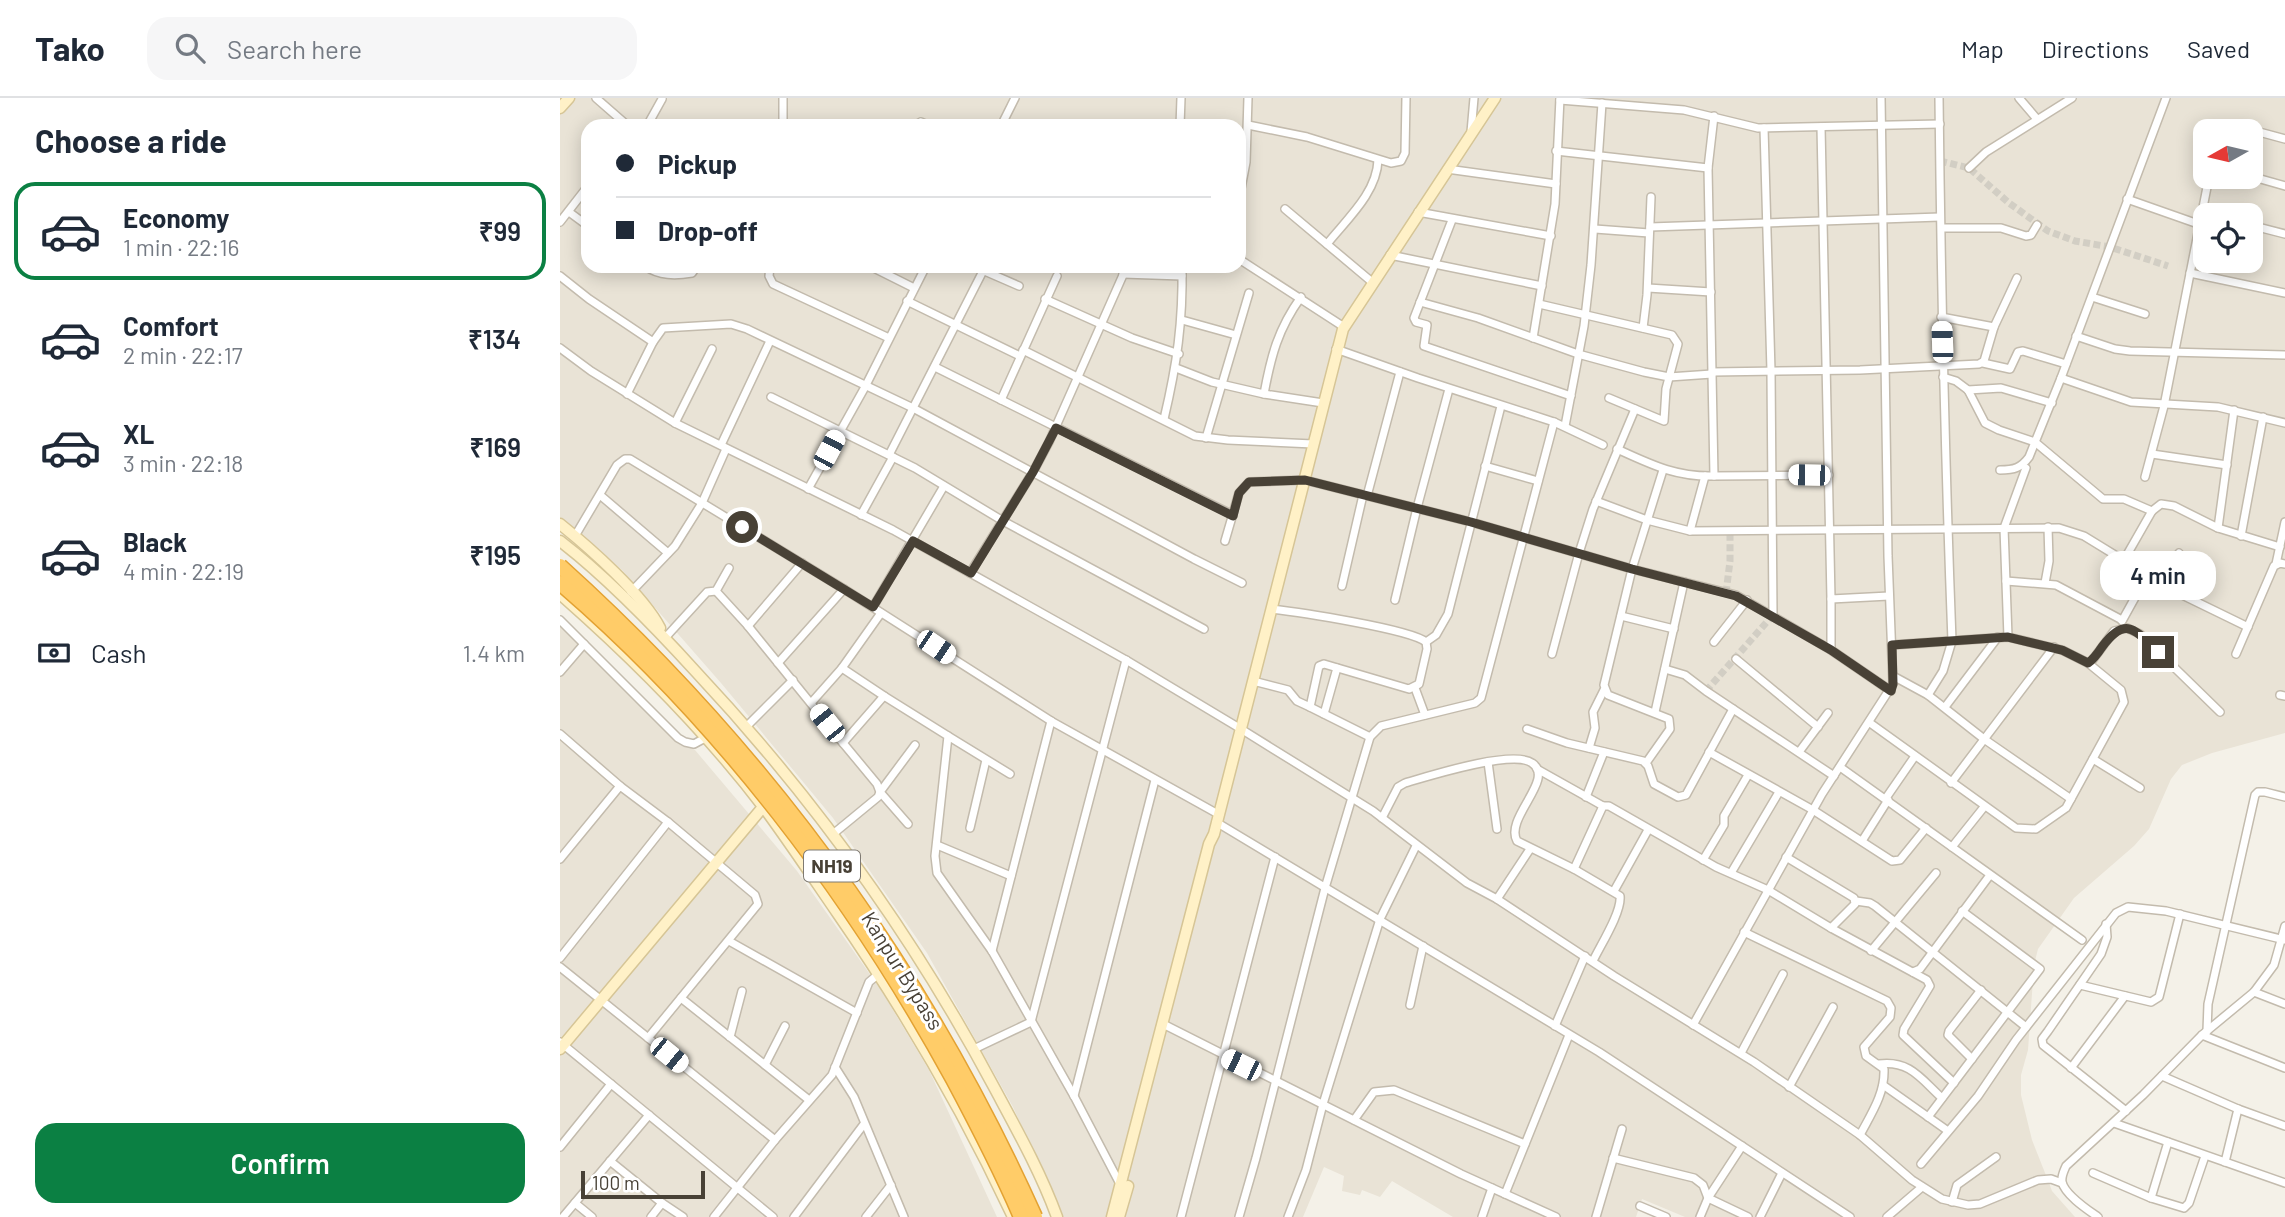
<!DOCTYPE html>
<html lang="en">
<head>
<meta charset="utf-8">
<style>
  :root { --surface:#fff; --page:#f6f6f7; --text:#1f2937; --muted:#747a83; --line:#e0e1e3; --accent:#0b8043 }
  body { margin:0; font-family:Barlow,sans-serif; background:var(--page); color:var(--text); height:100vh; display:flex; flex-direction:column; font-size:26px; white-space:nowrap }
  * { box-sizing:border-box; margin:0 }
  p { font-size:23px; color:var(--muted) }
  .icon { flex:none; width:38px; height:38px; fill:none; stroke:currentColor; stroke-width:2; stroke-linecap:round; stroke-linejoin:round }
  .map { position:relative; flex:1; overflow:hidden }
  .sheet { display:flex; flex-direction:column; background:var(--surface); width:560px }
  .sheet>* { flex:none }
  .hud { position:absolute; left:21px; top:21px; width:665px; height:154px; border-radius:21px; box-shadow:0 4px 18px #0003; display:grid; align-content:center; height:154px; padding:0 35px; background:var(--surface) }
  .needle { width:46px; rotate:262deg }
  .fabs { position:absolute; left:1633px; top:21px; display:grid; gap:14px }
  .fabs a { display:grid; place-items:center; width:70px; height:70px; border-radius:14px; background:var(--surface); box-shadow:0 4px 18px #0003; font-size:35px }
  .scale { position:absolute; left:21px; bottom:18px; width:124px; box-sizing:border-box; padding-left:7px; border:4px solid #484136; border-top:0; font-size:19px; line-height:24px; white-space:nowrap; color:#484136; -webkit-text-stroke:5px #fff; paint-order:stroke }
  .end { position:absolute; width:32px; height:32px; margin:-16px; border:9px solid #484136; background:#fff; box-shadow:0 0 0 4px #fff }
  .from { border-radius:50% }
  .bubble { position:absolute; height:49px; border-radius:21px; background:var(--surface); box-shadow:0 4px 18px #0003; font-size:23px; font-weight:600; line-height:49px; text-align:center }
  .car { position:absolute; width:21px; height:42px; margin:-21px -10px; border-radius:9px; box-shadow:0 0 5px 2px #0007; background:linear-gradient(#fff 24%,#345 0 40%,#fff 0 76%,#345 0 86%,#fff 0) }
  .hud b { display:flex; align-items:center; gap:24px; height:66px; font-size:26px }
  .hud b+b { border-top:2px solid var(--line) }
  .hud i { width:18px; height:18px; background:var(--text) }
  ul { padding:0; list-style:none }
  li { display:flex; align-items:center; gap:21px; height:98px; margin:0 14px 10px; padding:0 21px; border:4px solid transparent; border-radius:21px }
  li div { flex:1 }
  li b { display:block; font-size:26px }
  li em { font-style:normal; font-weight:600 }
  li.on { border-color:var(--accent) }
  li>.icon { width:63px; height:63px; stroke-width:1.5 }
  h2 { padding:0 35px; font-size:32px; line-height:84px }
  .pay { display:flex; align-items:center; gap:18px; height:77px; padding:0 35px; font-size:26px }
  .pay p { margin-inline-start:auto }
  .button { display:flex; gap:14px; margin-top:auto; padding:14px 35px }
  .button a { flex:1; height:80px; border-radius:21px; background:var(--accent); color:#fff; font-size:28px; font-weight:600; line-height:80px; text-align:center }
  header { display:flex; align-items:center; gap:42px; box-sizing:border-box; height:98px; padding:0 35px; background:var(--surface); border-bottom:2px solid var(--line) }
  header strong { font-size:33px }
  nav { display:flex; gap:38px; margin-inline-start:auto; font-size:24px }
  .search { width:490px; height:63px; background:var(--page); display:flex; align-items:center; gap:18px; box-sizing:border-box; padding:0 24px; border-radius:21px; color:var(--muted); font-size:26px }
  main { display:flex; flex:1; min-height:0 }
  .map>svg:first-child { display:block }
</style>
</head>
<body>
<header>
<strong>Tako</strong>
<div class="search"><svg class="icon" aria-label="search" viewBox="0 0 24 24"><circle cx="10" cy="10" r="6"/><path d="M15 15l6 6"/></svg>Search here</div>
<nav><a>Map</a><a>Directions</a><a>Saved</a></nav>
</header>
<main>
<section class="sheet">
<h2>Choose a ride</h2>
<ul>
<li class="on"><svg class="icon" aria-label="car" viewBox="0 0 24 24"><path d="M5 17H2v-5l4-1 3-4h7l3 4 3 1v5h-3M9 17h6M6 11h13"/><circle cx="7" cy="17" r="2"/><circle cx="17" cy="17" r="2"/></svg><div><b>Economy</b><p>1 min · 22:16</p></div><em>₹99</em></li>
<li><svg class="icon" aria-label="car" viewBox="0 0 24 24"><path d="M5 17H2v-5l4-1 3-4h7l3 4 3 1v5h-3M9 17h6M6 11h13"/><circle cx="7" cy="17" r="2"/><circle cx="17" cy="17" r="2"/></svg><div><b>Comfort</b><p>2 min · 22:17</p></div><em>₹134</em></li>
<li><svg class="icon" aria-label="car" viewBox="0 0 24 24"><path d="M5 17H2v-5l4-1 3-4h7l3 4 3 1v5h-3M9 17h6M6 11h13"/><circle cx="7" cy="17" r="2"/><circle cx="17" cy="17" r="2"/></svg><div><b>XL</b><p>3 min · 22:18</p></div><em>₹169</em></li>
<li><svg class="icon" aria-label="car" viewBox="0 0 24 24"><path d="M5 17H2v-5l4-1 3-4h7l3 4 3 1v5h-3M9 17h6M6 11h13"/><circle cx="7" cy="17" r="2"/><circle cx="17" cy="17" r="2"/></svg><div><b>Black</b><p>4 min · 22:19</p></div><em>₹195</em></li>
</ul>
<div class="pay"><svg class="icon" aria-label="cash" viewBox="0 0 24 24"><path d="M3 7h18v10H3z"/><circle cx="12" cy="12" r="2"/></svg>Cash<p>1.4 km</p></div>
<div class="button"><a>Confirm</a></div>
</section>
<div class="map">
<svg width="1725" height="1119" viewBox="0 0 1725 1119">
  <rect width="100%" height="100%" fill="#f4f1e8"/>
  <g fill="#e9e3d6" fill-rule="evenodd">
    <path d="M0 0H1725V635L1652 655 1622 667 1611 681 1589 731 1574 748 1514 800 1478 851 1474 867 1468 952 1461 977V997L1472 1042 1489 1085 1492 1093 1515 1119H1125L1082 1101 1076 1119H893L832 1083 820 1099 802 1092 800 1097 782 1093 784 1078 764 1069 743 1119H502L453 1009 367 855 273 720 161 585 62 472 0 420ZM28 28H679V168H28ZM1645 33H1690V79H1645ZM1645 117H1690V163H1645Z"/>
    <path d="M0 521 118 642 135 652 237 773 321 892 369 972 437 1119H0Z"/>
  </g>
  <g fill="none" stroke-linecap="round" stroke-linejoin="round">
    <g stroke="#d2cec4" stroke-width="7" stroke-dasharray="7 3.5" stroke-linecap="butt">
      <path d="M1380 63 1409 70 1449 105 1488 133 1515 143 1550 149 1608 168"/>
      <path d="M1166 495 1170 463V433"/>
      <path d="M1146 593 1213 517"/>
    </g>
    <g stroke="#c3bbad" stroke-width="10">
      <g id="street">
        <path d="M36 0 68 28"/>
        <path d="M223 0V28"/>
        <path d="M1459 0 1477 21"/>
        <path d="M1000 2 1124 12 1198 30 1380 26"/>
        <path d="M1154 18 1148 70 1154 378 1269 377"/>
        <path d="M361 24 370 28"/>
        <path d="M688 27 747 39 831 65 841 63 845 55 846 0"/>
        <path d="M87 28 102 1"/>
        <path d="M441 28 455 0"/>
        <path d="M620 28 621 0"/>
        <path d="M1261 29 1271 501 1329 498"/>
        <path d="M1204 30 1211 273 1213 517"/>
        <path d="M1688 31 1725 41"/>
        <path d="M911 34 914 0"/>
        <path d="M996 53 1148 70"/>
        <path d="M1409 70 1426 54 1512 0"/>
        <path d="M887 71 996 86"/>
        <path d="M1690 78 1725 88"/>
        <path d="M679 101 686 64 688 0"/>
        <path d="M1567 101 1641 127"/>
        <path d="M725 111 812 184"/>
        <path d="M9 114 28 128"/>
        <path d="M858 114 991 138"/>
        <path d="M892 122 854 220 856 224 867 227 864 248 1011 298"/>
        <path d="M0 124 28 88"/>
        <path d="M1690 127 1725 136"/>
        <path d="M1090 129 1380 119"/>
        <path d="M1382 130H1441L1466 138 1471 137 1477 127"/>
        <path d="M1035 131 1089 135"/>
        <path d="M767 146C786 122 817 95 818 62"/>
        <path d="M830 157 982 188"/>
        <path d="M679 161 784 229"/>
        <path d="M85 168C100 178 115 178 132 175L137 168"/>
        <path d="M210 168 209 178 213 186 329 240"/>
        <path d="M310 168 354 190"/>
        <path d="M413 168 459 188"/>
        <path d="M1630 175 1725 195"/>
        <path d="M563 176 622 178"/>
        <path d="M0 178 29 201 93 244"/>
        <path d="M1088 190 1151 194"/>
        <path d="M1532 199 1585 216"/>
        <path d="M485 201 572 240 619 256"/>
        <path d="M347 203 460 258"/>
        <path d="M860 204 918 220 1018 256 1084 274 1109 279 1152 276"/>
        <path d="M979 206 1112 237 1118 246 1106 291 1104 323 1049 300"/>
        <path d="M1381 219 1434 229"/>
        <path d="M622 222 676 237"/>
        <path d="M1083 230 1087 197 1091 99"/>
        <path d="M1516 238 1555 251 1570 253 1725 257"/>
        <path d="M973 240 995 106 1000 0"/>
        <path d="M0 250 31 273 115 325 333 432 566 562 681 631 813 713 907 785 937 801 1054 878 1194 964 1300 1037 1352 1082 1382 1101 1408 1107 1420 1106 1478 1082 1491 1081 1502 1085"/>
        <path d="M776 251 858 280 994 324 1043 347"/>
        <path d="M463 252 635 338 668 342 753 346"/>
        <path d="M1423 265 1450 271 1458 254 1463 253 1506 266"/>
        <path d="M375 269 673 417"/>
        <path d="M616 270 652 284 704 296C711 258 718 231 741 199"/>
        <path d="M1152 274 1300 272 1419 266 1424 263 1434 229 1457 180"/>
        <path d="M1383 279 1396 283 1408 292 1425 325 1439 332 1475 344 1543 401H1564L1592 413"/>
        <path d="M1501 280 1571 304 1658 309 1725 325"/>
        <path d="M1408 292 1441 290 1492 305"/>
        <path d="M67 296 93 244 103 230 171 226 187 231 353 310 634 461 682 485"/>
        <path d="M704 296 763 305"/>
        <path d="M211 299 355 370 443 423 644 531"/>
        <path d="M441 302 497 178"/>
        <path d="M604 321C617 266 623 224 622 168"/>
        <path d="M115 325 152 251"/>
        <path d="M1005 328 1024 228 1031 167 1042 5"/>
        <path d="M646 340 689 195"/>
        <path d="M161 347 210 243"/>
        <path d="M1057 351C1092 367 1116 379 1154 378"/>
        <path d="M1592 356 1667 367"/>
        <path d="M329 357 423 173"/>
        <path d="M925 368 978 383"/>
        <path d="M1440 372C1454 372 1461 370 1469 359L1501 280 1606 0"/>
        <path d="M1585 379 1604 308 1649 79"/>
        <path d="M248 391 305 289 366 168"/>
        <path d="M40 397 108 455"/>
        <path d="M807 398 840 274"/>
        <path d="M1036 403 1087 422 1130 433 1499 430 1524 438 1612 492 1688 529"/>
        <path d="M301 417 333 359"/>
        <path d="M1658 430 1674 312"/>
        <path d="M1130 433 1145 378"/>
        <path d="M15 438 57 367 65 361H70L284 491 491 623 658 716"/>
        <path d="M1681 438 1703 319"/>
        <path d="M665 443 679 395 689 384 745 382 911 424 1072 471 1176 497 1271 552 1331 593"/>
        <path d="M1564 462 1592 413 1601 406 1614 408 1658 430 1720 449"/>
        <path d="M1716 466 1725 424"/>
        <path d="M410 475 473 374 489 344 567 168"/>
        <path d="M1446 483 1496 487 1562 522"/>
        <path d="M1599 484 1619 455"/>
        <path d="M1485 485 1489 463 1488 429"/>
        <path d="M782 488 803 397"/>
        <path d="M156 493 188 528 283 645 324 598 388 638 375 758 377 775 432 853 514 998 560 1086"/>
        <path d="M71 494 115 448 142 405 166 351"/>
        <path d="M835 502 857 410 889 291"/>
        <path d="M313 509 384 388"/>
        <path d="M711 511C738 514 850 531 866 544L867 551 859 586 849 591 764 566 759 568 750 609 810 639"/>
        <path d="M1061 518 1114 531"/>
        <path d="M0 522 118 640 125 644 134 646 145 640"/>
        <path d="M1562 523 1588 476"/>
        <path d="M188 528 242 465"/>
        <path d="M1448 539 1444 430 1466 370"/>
        <path d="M105 540 147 494 156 493 169 470"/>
        <path d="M866 544 876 537 888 516 941 308"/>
        <path d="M1154 544 1187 502"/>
        <path d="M1332 547 1448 539 1502 552 1528 565 1531 564 1554 533 1567 530 1580 536 1660 614"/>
        <path d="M1271 552V501"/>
        <path d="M992 556 1019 455 1033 411 1075 311"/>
        <path d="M1676 556 1714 468 1720 465 1725 466"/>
        <path d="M1176 561 1258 629"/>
        <path d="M218 565 284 491"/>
        <path d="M282 570 324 598"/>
        <path d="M1105 571 1125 577 1146 593 1274 678"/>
        <path d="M0 574 24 546"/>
        <path d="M1333 578 1368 597 1424 641 1511 701"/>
        <path d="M693 583 728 592 737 603 750 609"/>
        <path d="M855 590 865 617"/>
        <path d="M1368 597 1383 573 1392 543C1385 362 1381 181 1379 0"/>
        <path d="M1720 597 1725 598"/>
        <path d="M251 605 282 570 321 515"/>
        <path d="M1385 609 1438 539"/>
        <path d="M1095 614 1124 484"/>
        <path d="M764 616 777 570"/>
        <path d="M1310 625 1456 730 1476 731 1506 710 1564 604 1561 592 1528 565"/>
        <path d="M187 628 233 582"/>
        <path d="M967 631 1007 645 1083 663 1088 668 1094 686 1118 699 1126 697 1173 611"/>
        <path d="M0 636 60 688"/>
        <path d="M388 638 450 676"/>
        <path d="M1029 650 1035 630 1033 614 1044 592"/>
        <path d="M1149 654 1253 712 1332 763 1340 762 1366 730"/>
        <path d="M1239 654 1268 615"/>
        <path d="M1533 661 1580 690"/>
        <path d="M928 664 937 731"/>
        <path d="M1086 665 1110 631 1109 621 1048 597 1044 587 1072 471 1103 372"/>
        <path d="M1280 669 1522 842"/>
        <path d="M977 671 1043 708"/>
        <path d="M1391 685 1494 549"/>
        <path d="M1026 699 1044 654"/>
        <path d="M1326 700 1355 658"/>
        <path d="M822 720 838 689 845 685C869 678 953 651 972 665 996 681 944 720 957 743L1014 771 1060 798C1062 814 1040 848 1033 863"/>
        <path d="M656 724 1039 954 1290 1119"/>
        <path d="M348 726 320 694 355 647"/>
        <path d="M410 730 426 662"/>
        <path d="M273 736 318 699 320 694 317 686 283 645"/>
        <path d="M1302 743 1328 702"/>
        <path d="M377 747 451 778"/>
        <path d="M1392 749 1424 709"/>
        <path d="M1226 759 1294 800 1295 806 1271 830"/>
        <path d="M0 761 60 688 108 724 0 860"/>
        <path d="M1143 762 1164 727V718L1188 677"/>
        <path d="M1014 771 1043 708H1049L1156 769 1208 792 1271 830 1367 882 1370 888 1344 931 1343 937 1394 985"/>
        <path d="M1171 775 1219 694"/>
        <path d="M1054 793 1088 732"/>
        <path d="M937 801 970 751"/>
        <path d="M1296 803 1310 805 1315 808 1466 929"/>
        <path d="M1546 826 1547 839 1541 856 1488 933 1482 941 1483 947 1566 1013"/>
        <path d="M1184 834 1327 903 1331 910 1330 919 1304 949 1306 958 1324 971C1325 996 1311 1016 1300 1037"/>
        <path d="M169 843 297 915"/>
        <path d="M432 853 491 623"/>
        <path d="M1311 853 1376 775"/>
        <path d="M0 869 215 1042"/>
        <path d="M1353 874 1360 871 1430 777"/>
        <path d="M1520 887 1591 904 1599 899 1620 816"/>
        <path d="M1694 894 1725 906"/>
        <path d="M121 900 249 1002"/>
        <path d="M850 907 863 848"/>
        <path d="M603 926 901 1076 996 1119"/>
        <path d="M1133 927 1262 696 1333 586 1328 458 1321 0"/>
        <path d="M995 928 1025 858"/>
        <path d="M1647 933 1648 906 1695 697 1698 694H1705L1725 699"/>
        <path d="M1642 937 1725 970"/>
        <path d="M170 939 182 893"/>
        <path d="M88 940 198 806 195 797 108 724"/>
        <path d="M0 944 213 1119"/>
        <path d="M414 951 471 924 566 562"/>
        <path d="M1181 955 1223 876"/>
        <path d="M1412 961 1388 937 1389 933 1421 892"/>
        <path d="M1319 966C1350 962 1361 981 1382 1000"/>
        <path d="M205 967 225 928"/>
        <path d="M275 969 294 999 344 1119"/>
        <path d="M1511 970 1565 898"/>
        <path d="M1602 978 1678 1011 1725 1028"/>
        <path d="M1323 987 1388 1033"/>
        <path d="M1229 989 1273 909"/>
        <path d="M514 998 595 682"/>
        <path d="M1368 1019 1480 871 1402 813"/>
        <path d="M794 1022 814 994 834 992 965 1046"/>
        <path d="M1554 1025 1725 1085"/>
        <path d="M0 1049 51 986"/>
        <path d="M1053 1060 1134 1080 1143 1087 1148 1100 1188 1119"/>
        <path d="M50 1063 102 1105 123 1119"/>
        <path d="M1665 1064 1678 1011"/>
        <path d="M1361 1066 1418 998 1456 942 1556 815 1568 809 1606 813 1725 842"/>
        <path d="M1533 1075 1591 1100 1624 1110 1629 1105 1645 1058"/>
        <path d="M945 1096 1009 937"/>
        <path d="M1591 1100 1608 1044"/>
        <path d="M1392 1104 1397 1087 1436 1059"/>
        <path d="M15 1105 32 1119"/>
        <path d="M1080 1108 1106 1119"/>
        <path d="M3 1119 89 1017"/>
        <path d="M91 1119 102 1105"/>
        <path d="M154 1119 215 1042 272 977 309 884 321 874"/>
        <path d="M234 1119 304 1026"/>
        <path d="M306 1119 331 1087"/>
        <path d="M621 1119 715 759"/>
        <path d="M679 1119 696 1060 765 790 810 639 821 628 915 605 921 600 994 324"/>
        <path d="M728 1119 746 1072 763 1006 820 821 856 748"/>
        <path d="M922 1119 932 1090"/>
        <path d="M1036 1119 1062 1031"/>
        <path d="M1140 1119 1148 1100 1182 1048"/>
        <path d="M1200 1119 1222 1075"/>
        <path d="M1327 1119 1362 1089"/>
        <path d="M1538 1119C1528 1112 1505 1097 1502 1084 1501 1078 1504 1073 1506 1068L1583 997 1642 937 1694 894 1714 867 1725 828"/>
      </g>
    </g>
    <g stroke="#d6c596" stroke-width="13">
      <g id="secondary">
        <path d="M0 10 9 0"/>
        <path d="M0 426C30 450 83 497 100 530"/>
        <path d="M0 443C47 479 97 531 137 575 254 700 354 839 435 991 457 1032 481 1075 497 1119"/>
        <path d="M0 496C74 561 145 632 205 711 230 745 254 781 278 816 345 913 403 1012 453 1119"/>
        <path d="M0 951 203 709"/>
        <path d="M552 1119 649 746 654 736 783 231 935 0"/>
        <path d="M559 1119 568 1088"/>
      </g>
    </g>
    <use href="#street" stroke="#fff" stroke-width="7"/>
    <use href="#secondary" stroke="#fff1c7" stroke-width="10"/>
    <g stroke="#e3a233" stroke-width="17" stroke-linecap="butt">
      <g id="highway-bridge">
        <path d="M0 468C204 652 362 868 475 1119"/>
        <path d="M0 485C159 621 293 798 393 981 417 1026 441 1072 461 1119"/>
      </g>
    </g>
    <use href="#highway-bridge" stroke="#ffcc68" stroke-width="14"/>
  </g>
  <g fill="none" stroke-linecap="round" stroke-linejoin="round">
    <path stroke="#484136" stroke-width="9" d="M182 429 313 509 353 443 411 475 473 374 496 330 673 418 679 395 689 384 745 382 911 424 1072 471 1176 498 1271 552 1331 593 1333 586 1332 547 1448 539 1502 552 1528 565C1534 561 1538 555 1542 549 1566 517 1575 532 1598 554"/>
  </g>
  <g text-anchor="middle" stroke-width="6" stroke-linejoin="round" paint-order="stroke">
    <rect fill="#fff" stroke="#7f7a72" stroke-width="2" x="244" y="752.5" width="56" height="31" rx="5"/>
    <g font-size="19" font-weight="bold" fill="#484136">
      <text x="272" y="775">NH19</text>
    </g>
    <g font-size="21" fill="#484136" stroke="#fff">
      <text transform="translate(342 873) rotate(58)" y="7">Kanpur Bypass</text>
    </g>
  </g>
</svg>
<div class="fabs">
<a><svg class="needle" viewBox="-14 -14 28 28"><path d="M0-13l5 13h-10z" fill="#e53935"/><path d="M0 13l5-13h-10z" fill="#747a83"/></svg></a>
<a><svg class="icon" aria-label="locate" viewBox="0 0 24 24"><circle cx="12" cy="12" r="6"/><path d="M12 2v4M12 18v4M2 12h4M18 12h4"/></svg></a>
</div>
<div class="scale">100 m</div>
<i class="end from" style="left:182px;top:429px"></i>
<i class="end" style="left:1598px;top:554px"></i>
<div class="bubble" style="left:1540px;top:453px;width:116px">4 min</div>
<i class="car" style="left:1382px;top:244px;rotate:358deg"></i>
<i class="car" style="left:269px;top:352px;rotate:28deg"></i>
<i class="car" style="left:1249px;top:377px;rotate:271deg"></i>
<i class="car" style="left:376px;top:549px;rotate:124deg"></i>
<i class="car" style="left:267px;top:625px;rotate:321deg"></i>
<i class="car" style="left:109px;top:957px;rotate:129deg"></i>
<i class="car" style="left:681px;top:967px;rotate:296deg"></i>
<div class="hud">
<b><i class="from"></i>Pickup</b>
<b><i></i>Drop-off</b>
</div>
</div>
</main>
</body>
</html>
